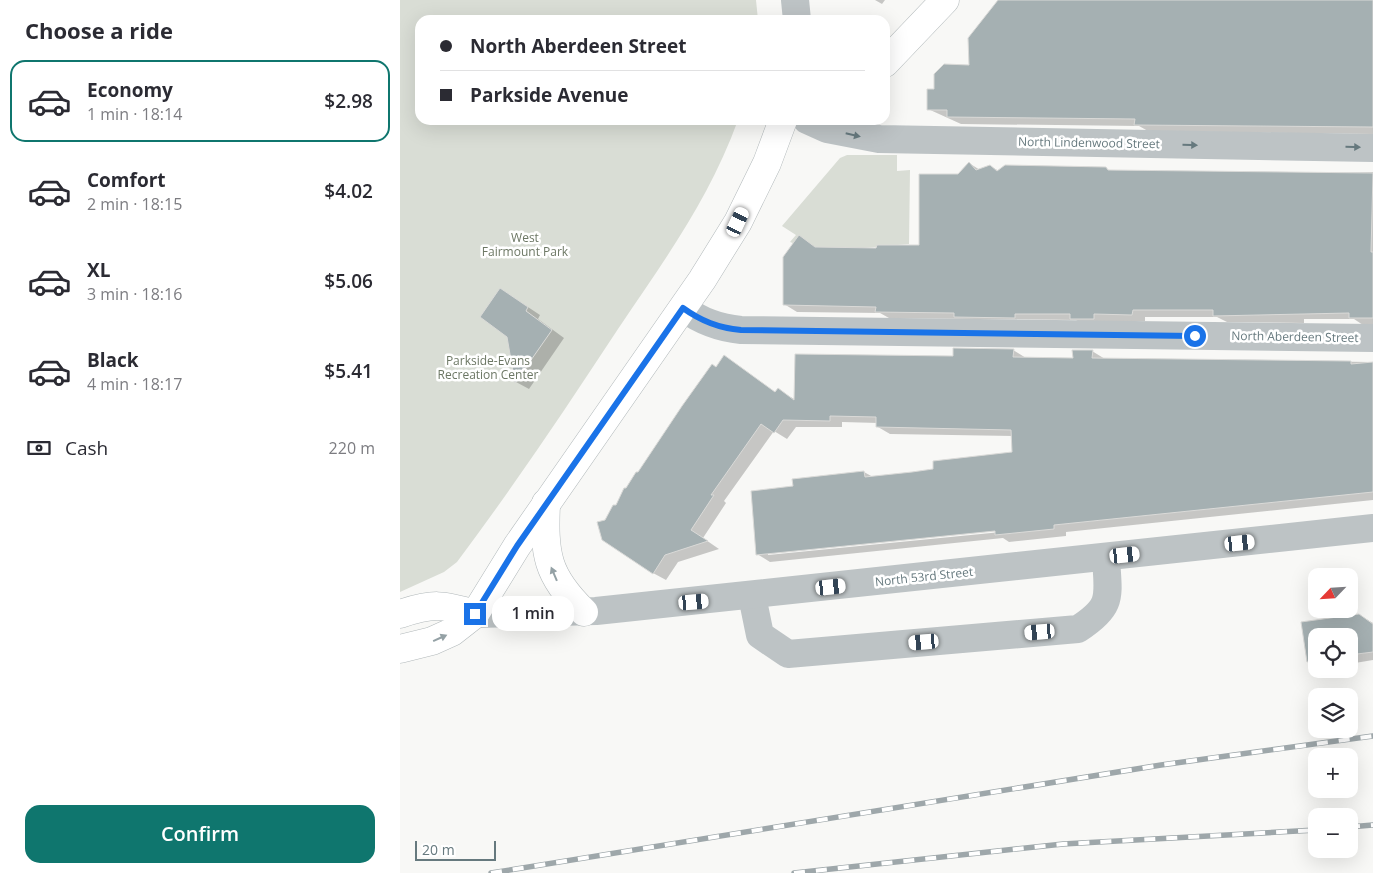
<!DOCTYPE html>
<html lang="en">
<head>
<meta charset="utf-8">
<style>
  :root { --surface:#fff; --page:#f7f7f7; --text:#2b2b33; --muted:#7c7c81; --line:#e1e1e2; --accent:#0f766e }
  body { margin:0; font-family:"Open Sans",sans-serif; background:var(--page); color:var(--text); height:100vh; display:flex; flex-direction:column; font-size:19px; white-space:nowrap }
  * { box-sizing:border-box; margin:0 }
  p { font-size:16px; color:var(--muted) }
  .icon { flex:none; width:28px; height:28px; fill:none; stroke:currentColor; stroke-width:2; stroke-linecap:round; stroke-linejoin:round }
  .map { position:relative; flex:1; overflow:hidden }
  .drawer { display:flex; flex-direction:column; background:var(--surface); width:400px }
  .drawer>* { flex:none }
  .guide { position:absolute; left:15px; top:15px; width:475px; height:110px; border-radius:15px; box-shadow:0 5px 20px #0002; display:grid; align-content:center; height:110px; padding:0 25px; background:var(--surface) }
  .needle { width:32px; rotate:245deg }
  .buttons { position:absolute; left:908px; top:568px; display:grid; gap:10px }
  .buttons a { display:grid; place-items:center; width:50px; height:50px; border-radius:10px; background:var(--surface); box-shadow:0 5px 20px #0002; font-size:25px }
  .scale { position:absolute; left:15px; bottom:12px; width:81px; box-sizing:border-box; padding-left:5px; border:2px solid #66797e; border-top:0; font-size:14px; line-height:18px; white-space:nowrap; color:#66797e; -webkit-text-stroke:4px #fff; paint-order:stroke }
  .end { position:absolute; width:22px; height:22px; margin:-11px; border:6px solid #1a73e8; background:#fff; box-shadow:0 0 0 2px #fff }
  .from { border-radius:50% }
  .bubble { position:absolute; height:35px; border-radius:15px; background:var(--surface); box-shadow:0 5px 20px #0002; font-size:16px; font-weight:600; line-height:35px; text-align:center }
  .car { position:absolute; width:15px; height:30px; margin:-15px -8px; border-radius:6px; box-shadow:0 0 4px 1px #0007; background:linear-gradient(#fff 24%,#345 0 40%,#fff 0 76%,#345 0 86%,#fff 0) }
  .guide b { display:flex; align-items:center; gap:18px; height:48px; font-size:19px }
  .guide b+b { border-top:1px solid var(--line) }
  .guide i { width:12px; height:12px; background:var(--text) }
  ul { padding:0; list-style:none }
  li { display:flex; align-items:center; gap:15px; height:82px; margin:0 10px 8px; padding:0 15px; border:2px solid transparent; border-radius:15px }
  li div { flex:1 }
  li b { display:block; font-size:19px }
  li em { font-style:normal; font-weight:600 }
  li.active { border-color:var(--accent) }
  li>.icon { width:45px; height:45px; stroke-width:1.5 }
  h2 { padding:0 25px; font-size:22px; line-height:60px }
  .pay { display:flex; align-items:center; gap:12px; height:55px; padding:0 25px; font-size:19px }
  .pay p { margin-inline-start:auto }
  .cta { display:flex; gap:10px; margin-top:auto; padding:10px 25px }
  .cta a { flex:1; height:58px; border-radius:15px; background:var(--accent); color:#fff; font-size:20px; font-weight:600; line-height:58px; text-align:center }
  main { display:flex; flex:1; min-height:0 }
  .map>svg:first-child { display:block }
</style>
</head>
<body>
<main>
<section class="drawer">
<h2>Choose a ride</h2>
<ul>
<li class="active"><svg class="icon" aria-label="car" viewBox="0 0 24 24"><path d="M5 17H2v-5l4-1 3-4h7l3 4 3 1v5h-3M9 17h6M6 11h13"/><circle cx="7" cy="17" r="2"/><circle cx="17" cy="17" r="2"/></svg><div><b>Economy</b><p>1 min · 18:14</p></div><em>$2.98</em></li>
<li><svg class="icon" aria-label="car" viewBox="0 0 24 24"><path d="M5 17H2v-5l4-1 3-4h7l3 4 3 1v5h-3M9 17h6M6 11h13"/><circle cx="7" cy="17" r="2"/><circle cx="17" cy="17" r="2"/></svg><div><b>Comfort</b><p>2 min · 18:15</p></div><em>$4.02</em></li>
<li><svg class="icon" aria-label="car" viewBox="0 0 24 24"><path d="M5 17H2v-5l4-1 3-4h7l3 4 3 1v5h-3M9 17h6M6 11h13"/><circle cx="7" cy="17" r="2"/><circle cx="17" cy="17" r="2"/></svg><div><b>XL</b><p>3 min · 18:16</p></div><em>$5.06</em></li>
<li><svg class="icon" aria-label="car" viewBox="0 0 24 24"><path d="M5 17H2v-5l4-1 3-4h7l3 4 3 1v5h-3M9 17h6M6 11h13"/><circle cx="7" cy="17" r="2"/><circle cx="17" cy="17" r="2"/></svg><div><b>Black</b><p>4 min · 18:17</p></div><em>$5.41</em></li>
</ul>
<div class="pay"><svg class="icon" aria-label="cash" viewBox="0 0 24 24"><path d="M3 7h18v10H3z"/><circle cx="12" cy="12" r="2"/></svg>Cash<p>220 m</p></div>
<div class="cta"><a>Confirm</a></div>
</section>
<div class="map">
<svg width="973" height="873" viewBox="0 0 973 873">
  <rect width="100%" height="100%" fill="#f8f8f6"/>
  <g fill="#d9ddd5">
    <path d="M0 0H356L358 20H20V120H338C309 200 265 259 218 329 166 408 114 486 57 562L44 572 0 592Z"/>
    <path d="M497 155V171L510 170 509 244 418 252 390 242 396 235 382 226 440 158 447 155Z"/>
  </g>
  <g fill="#0003" fill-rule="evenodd">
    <path d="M475 0H485L482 4Z"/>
    <path d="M600 0H973V134L748 131 739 126 561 124 528 109 535 90 570 66Z"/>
    <path d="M569 163 580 170 590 166 599 171 706 168 710 171 900 174 973 172V324L963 325 954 319H904V323L827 322 817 317H745V321H707L706 325H684L676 320 489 318 480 313 397 312 384 304 399 237 417 248 478 250 520 247 558 176Z"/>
    <path d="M101 289 140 315 138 319 164 338 129 389 116 382Z"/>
    <path d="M613 350 626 358 674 359 692 351 705 359 973 362V500L666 532V536L609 542 603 538 370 562 357 554 394 488 464 472 473 477 512 473 613 453V436L490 434 478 427V423L442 422V427H396L387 439 374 431 324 501 326 503 303 538 319 549 278 562 266 580 253 573 206 521 324 357 376 393 378 390 396 400 555 357ZM601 530V532L368 555V553Z"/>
    <path d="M959 615 973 623V660L949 664V636H916V665L909 661 902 623Z"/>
  </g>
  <g fill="#a5b0b2" stroke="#dadad8">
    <path d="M598 0H973V127L734 125 735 119 547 117V110H527V89H534V74L544 64 569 65 568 38Z"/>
    <path d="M569 162 576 170 590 165 597 171 605 165 706 167 708 170 973 173 971 252H973V318H949V313L813 316V310H733L732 315 694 314V319H670V314H615V318L554 317V313L475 312 476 307 383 305V257L399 235 415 247 476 248 477 245H519V174H558Z"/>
    <path d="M100 288 128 307 126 311 152 330 115 383 107 337 80 317Z"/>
    <path d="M553 348 614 349 613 357 673 358 672 350H693L692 358 951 361V364L973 362V492L654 525V529L595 535V531L356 555 351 491 393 486 392 479 464 471 465 477 512 472 533 469V461L612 452 611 430 476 427V417L430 416V421L383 420 374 433 361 424 311 495H314L291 530 308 541 265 555 253 574 202 540 197 522 205 520 213 505H216L224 488H226L236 472H238L282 406 312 364 316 367 324 355 375 392 378 388 394 400 395 354 553 356Z"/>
    <path d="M959 614 973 624V652L949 655V636H916V660L907 662 901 622Z"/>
  </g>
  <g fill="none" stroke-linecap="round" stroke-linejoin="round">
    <g stroke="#b1b8ba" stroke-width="29">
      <g id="major">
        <path d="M485 63 545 0"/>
        <path d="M146 503C144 554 146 575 184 612"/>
        <path d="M0 614C33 603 42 604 75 614"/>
        <path d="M0 649 32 641 52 632 75 614 117 546 302 280 338 222 367 163 383 120"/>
      </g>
    </g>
    <g stroke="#bdc3c5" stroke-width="28">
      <path d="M395 0 397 20"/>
      <path d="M407 120 427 129 479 139 973 148"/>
      <path d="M283 308C301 321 318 328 341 330L973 338"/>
      <path d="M352 596 360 635 388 654 678 629C714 606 708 596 706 558"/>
      <path d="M75 614 196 611 973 528"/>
    </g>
    <use href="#major" stroke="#fff" stroke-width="28"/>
    <g stroke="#9ea7aa" stroke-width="5.5">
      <g id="rail">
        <path d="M949 827 973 825"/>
        <path d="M91 873 761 765 973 736"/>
        <path d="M394 873 663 844 916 830"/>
      </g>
    </g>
    <use href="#rail" stroke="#fff" stroke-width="4" stroke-dasharray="11" stroke-linecap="butt"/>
  </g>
  <defs><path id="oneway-solid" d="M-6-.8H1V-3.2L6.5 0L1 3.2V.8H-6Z" transform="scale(1.25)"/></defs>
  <g fill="#66797e">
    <use href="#oneway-solid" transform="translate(453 135) rotate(13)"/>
    <use href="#oneway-solid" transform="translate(790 145) rotate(1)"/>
    <use href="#oneway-solid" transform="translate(953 147) rotate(1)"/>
  </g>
  <g fill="#94a1a5">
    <use href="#oneway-solid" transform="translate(154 574) rotate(-113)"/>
    <use href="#oneway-solid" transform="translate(40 638) rotate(-24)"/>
  </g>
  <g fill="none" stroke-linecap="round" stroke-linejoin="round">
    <path stroke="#1a73e8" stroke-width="6" d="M75 614 117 546 283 308C301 321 318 328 341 330L795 336"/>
  </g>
  <g text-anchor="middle" stroke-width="5" stroke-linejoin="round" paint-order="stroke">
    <g font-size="12" fill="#66797e" stroke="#fff">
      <text transform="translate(689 143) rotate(1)" y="4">North Lindenwood Street</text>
      <text transform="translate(895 337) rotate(1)" y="4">North Aberdeen Street</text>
      <text transform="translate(524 577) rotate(-6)" y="4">North 53rd Street</text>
    </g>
    <g font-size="12" fill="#6c7764" stroke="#fff">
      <text x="125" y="242">West<tspan x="125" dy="14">Fairmount Park</tspan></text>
      <text x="88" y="365">Parkside-Evans<tspan x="88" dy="14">Recreation Center</tspan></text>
    </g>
  </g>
</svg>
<div class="buttons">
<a><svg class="needle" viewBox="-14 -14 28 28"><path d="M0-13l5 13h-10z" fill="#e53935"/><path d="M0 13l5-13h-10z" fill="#7c7c81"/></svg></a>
<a><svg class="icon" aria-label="locate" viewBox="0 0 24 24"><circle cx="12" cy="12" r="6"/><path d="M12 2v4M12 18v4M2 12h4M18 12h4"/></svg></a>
<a><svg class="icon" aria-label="layers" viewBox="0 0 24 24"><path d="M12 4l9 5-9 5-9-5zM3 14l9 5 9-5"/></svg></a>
<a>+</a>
<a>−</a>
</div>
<div class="scale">20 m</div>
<i class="end from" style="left:795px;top:336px"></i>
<i class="end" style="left:75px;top:614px"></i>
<div class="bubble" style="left:92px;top:596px;width:82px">1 min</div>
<i class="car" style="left:338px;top:222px;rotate:25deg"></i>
<i class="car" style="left:840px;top:543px;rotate:84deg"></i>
<i class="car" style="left:725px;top:555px;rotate:84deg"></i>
<i class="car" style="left:431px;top:587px;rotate:84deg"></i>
<i class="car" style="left:294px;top:602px;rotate:85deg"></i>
<i class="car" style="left:640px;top:632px;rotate:265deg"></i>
<i class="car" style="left:524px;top:642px;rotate:265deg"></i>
<div class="guide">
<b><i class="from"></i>North Aberdeen Street</b>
<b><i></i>Parkside Avenue</b>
</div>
</div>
</main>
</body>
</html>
